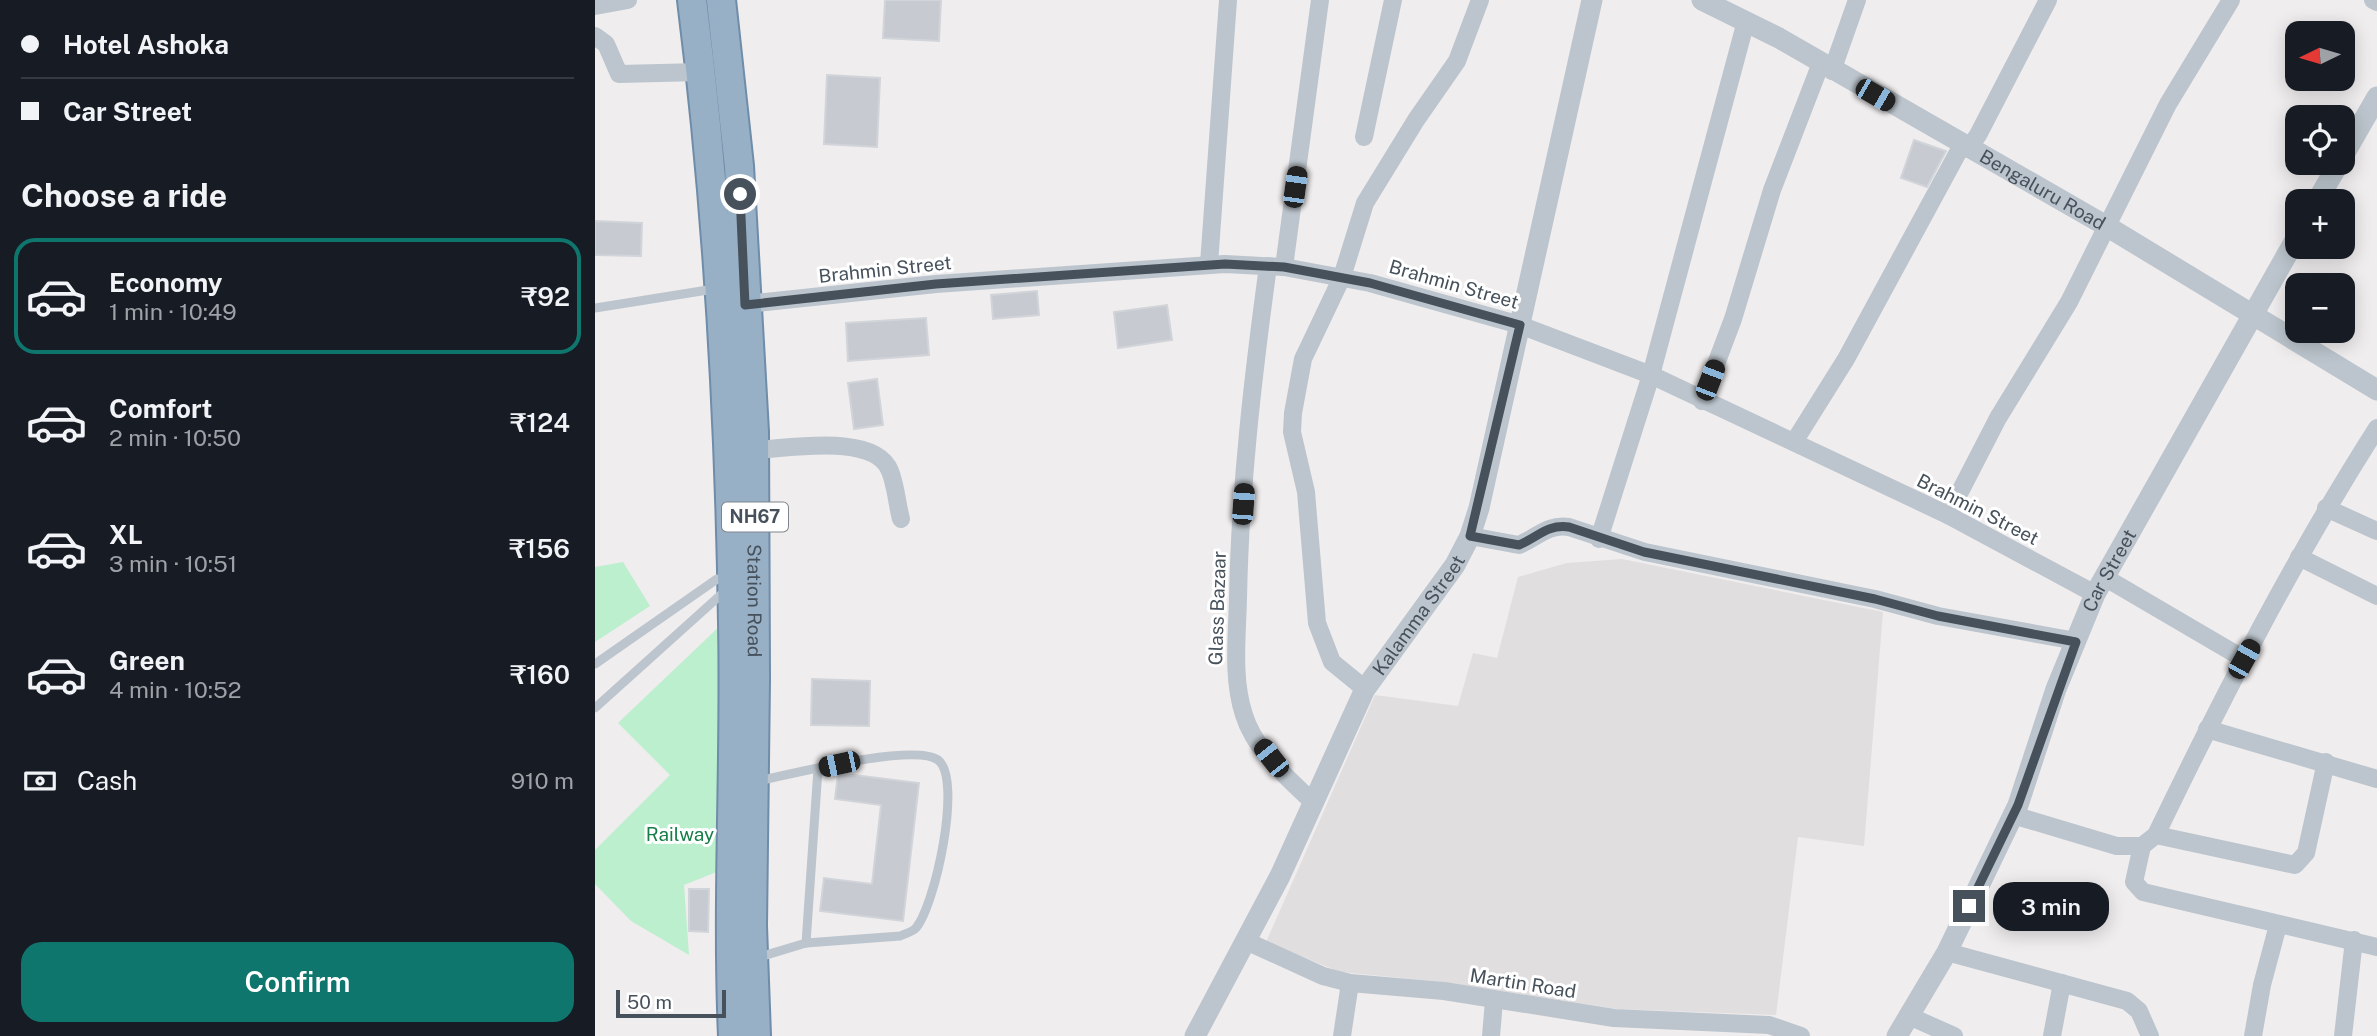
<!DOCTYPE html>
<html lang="en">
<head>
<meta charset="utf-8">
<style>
  :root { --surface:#171b24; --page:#20242c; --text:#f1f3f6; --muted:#9ea1a6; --line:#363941; --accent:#0f766e }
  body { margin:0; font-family:"Public Sans",sans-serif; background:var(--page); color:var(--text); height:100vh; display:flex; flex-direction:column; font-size:26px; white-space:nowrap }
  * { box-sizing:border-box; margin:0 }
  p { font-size:23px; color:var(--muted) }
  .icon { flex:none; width:38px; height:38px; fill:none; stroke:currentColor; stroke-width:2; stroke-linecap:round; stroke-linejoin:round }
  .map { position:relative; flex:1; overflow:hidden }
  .panel { display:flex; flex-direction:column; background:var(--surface); width:595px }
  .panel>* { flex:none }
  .top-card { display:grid; align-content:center; height:154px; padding:0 21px; background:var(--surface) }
  .needle { width:46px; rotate:265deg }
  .buttons { position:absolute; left:1690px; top:21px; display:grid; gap:14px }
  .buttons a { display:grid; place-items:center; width:70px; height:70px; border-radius:14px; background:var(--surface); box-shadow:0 4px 18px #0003; font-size:35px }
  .scale { position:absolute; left:21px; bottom:18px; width:110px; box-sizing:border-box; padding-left:7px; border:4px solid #46515b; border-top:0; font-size:19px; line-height:24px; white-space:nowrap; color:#46515b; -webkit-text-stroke:5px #fff; paint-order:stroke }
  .end { position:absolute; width:32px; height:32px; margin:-16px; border:9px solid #46515b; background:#fff; box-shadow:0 0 0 4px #fff }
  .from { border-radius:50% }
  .bubble { position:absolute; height:49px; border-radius:21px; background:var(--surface); box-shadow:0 4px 18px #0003; font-size:23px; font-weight:600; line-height:49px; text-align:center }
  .car { position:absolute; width:21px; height:42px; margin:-21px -10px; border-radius:9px; box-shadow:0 0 5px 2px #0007; background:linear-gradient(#222 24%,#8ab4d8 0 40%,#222 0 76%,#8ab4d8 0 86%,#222 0) }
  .top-card b { display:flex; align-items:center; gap:24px; height:66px; font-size:26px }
  .top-card b+b { border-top:2px solid var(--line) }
  .top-card i { width:18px; height:18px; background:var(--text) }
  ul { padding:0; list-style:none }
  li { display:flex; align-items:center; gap:21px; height:116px; margin:0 14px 10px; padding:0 7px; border:4px solid transparent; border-radius:21px }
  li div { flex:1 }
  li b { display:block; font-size:26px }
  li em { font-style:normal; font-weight:600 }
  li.active { border-color:var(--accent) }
  li>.icon { width:63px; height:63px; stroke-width:1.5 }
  h2 { padding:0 21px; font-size:32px; line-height:84px }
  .pay { display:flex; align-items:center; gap:18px; height:77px; padding:0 21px; font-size:26px }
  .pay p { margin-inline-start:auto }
  .cta { display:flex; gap:14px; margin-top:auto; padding:14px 21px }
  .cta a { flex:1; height:80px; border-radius:21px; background:var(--accent); color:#fff; font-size:28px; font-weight:600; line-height:80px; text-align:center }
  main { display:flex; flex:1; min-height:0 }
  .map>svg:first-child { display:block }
</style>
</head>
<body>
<main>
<section class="panel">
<div class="top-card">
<b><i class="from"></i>Hotel Ashoka</b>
<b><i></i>Car Street</b>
</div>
<h2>Choose a ride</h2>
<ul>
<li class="active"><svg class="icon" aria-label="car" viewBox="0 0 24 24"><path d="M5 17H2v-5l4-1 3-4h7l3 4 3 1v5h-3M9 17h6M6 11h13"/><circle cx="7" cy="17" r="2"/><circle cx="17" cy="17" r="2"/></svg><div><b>Economy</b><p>1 min · 10:49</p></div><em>₹92</em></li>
<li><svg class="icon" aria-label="car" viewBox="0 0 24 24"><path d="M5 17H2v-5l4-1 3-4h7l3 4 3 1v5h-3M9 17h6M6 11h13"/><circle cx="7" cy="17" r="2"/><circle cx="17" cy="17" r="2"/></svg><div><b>Comfort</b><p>2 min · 10:50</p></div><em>₹124</em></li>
<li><svg class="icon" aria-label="car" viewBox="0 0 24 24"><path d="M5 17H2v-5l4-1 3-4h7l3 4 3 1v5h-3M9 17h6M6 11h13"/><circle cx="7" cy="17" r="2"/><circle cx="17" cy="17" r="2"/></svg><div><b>XL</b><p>3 min · 10:51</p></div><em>₹156</em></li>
<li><svg class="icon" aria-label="car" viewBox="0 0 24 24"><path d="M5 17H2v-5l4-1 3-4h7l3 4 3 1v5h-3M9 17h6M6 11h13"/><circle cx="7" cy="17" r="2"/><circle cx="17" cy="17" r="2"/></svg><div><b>Green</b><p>4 min · 10:52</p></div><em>₹160</em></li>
</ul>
<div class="pay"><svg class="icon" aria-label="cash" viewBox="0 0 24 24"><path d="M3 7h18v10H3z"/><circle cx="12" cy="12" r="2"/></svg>Cash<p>910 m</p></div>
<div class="cta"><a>Confirm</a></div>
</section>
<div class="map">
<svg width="1782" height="1036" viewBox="0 0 1782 1036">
  <rect width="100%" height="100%" fill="#f0edee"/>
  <path fill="#e1dee0" d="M1027 559 1288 612 1269 846 1203 837 1181 1015 1022 1009 848 982 745 972 671 942 780 695 863 706 878 653 902 658 923 577 972 563Z"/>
  <g fill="#bbefce">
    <path d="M28 562 55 606 0 642V567Z"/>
    <path d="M128 623 134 867 89 885 94 955 36 921 0 884V850L75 775 23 723Z"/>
  </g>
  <g fill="#c7cad1" stroke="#d1d4d9" stroke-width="2">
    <path d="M290 0H346L344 41 288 38Z"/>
    <path d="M232 75 285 78 282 147 229 144Z"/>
    <path d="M1319 140 1351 151 1332 187 1306 178Z"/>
    <path d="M0 221 47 223 46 256 0 255Z"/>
    <path d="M442 291 444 315 398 319 396 295Z"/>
    <path d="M572 305 577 340 523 348 519 312Z"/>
    <path d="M331 318 334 355 253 361 251 323Z"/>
    <path d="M282 379 288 425 259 429 253 383Z"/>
    <path d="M217 679 275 681 274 726 216 725Z"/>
    <path d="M243 773 324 783 308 921 225 911 229 878 277 884 286 805 240 799Z"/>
    <path d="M94 889H114L113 932 94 931Z"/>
  </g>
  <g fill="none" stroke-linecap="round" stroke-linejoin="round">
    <g stroke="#6f8ca9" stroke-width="32">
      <g id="trunk">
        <path d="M97 0C123 207 135 415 138 623 141 761 132 898 138 1036"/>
        <path id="s4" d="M126 0 144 166 159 432 160 679 157 926 161 1036"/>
      </g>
    </g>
    <g stroke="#bcc5cd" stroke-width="9">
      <path d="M0 308 119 289"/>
      <path d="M0 664 122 579 132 580"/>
      <path d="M0 708 130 591"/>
      <path d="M211 943 223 769"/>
      <path d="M161 958 211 943 305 936C310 934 316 932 320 929 340 908 368 778 343 760 319 743 196 774 163 781"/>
    </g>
    <g stroke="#bcc5cd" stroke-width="18">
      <path d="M1778 0 1782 2"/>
      <path d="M0 6 33 0"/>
      <path d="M0 36 11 44 24 74 106 72"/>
      <path d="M1237 71 1262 0"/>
      <path d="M769 137 798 0"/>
      <path d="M1373 149 1383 135 1453 0"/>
      <path d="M614 264 633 0"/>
      <path d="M673 266C658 376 645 487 643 599 642 638 637 678 649 715 660 750 692 778 718 802"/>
      <path d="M689 267 725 0"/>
      <path d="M142 305 341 284 630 264 689 267 775 283 925 325 1056 375 1353 515 1500 594"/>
      <path d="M1107 401 1138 319 1177 190 1226 63"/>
      <path d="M1199 442 1251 359 1367 145"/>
      <path d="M158 450C192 449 280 432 295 471 301 486 302 504 306 519"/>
      <path d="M1731 508 1782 531"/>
      <path d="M1353 515 1403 418 1474 302 1573 104 1636 0"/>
      <path d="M875 536 924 545C943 537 952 524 974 527L1050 552 1280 599 1343 616 1481 641"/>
      <path d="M1004 539 1056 375 1151 21"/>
      <path d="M1704 557 1782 596"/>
      <path d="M1509 577 1649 659"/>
      <path d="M770 689 737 662 722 623 711 492 697 432 698 413 708 359 747 277 770 203 821 120 862 61 885 0"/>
      <path d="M1612 729 1782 779"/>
      <path d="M1418 815 1522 846H1547L1561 835C1628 696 1699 558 1782 428"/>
      <path d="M1561 835 1700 865 1711 853 1731 762"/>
      <path d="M1547 846 1539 882 1548 892 1782 947"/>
      <path d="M651 941 728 976 755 983 849 991 1019 1018 1174 1025 1206 1036"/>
      <path d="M1352 952 1532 1001 1544 1011 1555 1036"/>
      <path d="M1314 1016 1359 1036"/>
      <path d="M747 1036 755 983"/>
      <path d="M896 1036 899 1001"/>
      <path d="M1457 1036 1467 983"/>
      <path d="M1658 1036 1667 985 1683 925"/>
      <path d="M1748 1036 1759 940"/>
    </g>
    <g stroke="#bcc5cd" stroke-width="21">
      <path id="s1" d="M1107 0 1184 38 1513 227 1782 390"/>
      <path d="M1748 156 1782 97"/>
      <path d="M1722 201 1744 163"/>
      <path id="s2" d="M600 1036 685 876 770 689 860 565 875 536 884 508 997 0"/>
      <path id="s3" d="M1302 1036 1352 952 1423 805 1461 689 1500 594 1703 235"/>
    </g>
    <use href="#trunk" stroke="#98b0c6" stroke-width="28"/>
  </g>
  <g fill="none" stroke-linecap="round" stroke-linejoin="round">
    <path stroke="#46515b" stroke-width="9" d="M145 194 150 305 341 284 630 264 689 267 775 283 925 325 875 536 924 545C943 537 952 524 974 527L1049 552 1280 599 1343 616 1481 642 1423 805 1374 906"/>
  </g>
  <g text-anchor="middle" stroke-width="6" stroke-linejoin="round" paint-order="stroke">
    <rect fill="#fff" stroke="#7e858c" stroke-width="2" x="127" y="502.5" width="66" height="29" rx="5"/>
    <g font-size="18" font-weight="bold" fill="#46515b">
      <text x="160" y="523">NH67</text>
    </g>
    <g font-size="19" fill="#46515b" stroke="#fff">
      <text dy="7" stroke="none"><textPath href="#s1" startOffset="390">Bengaluru Road</textPath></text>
      <text transform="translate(290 269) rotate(-6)" y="7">Brahmin Street</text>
      <text transform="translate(859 284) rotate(16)" y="7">Brahmin Street</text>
      <text transform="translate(1383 509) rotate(27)" y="7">Brahmin Street</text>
      <text dy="7" stroke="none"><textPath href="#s3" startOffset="513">Car Street</textPath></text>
      <text dy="7" stroke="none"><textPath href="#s4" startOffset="602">Station Road</textPath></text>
      <text transform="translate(622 608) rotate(-88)" y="7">Glass Bazaar</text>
      <text dy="7" stroke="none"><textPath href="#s2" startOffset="478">Kalamma Street</textPath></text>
      <text transform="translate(928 983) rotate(9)" y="7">Martin Road</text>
    </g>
    <g font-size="19" fill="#157e47" stroke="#fff">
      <text x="85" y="841">Railway</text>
    </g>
  </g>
</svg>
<div class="buttons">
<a><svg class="needle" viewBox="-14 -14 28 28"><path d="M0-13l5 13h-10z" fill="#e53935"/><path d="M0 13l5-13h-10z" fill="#9ea1a6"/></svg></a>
<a><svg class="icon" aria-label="locate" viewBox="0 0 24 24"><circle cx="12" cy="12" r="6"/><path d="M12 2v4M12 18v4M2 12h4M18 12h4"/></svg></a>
<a>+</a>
<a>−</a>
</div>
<div class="scale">50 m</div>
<i class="end from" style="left:145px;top:194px"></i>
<i class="end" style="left:1374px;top:906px"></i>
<div class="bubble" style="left:1398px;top:882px;width:116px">3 min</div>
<i class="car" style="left:1280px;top:95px;rotate:120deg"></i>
<i class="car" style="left:700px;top:187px;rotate:8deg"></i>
<i class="car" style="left:1115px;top:380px;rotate:21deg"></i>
<i class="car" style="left:648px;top:504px;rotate:4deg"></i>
<i class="car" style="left:1649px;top:659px;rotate:29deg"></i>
<i class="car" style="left:676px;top:758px;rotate:322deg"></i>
<i class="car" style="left:244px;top:764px;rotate:258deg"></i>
</div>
</main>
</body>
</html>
